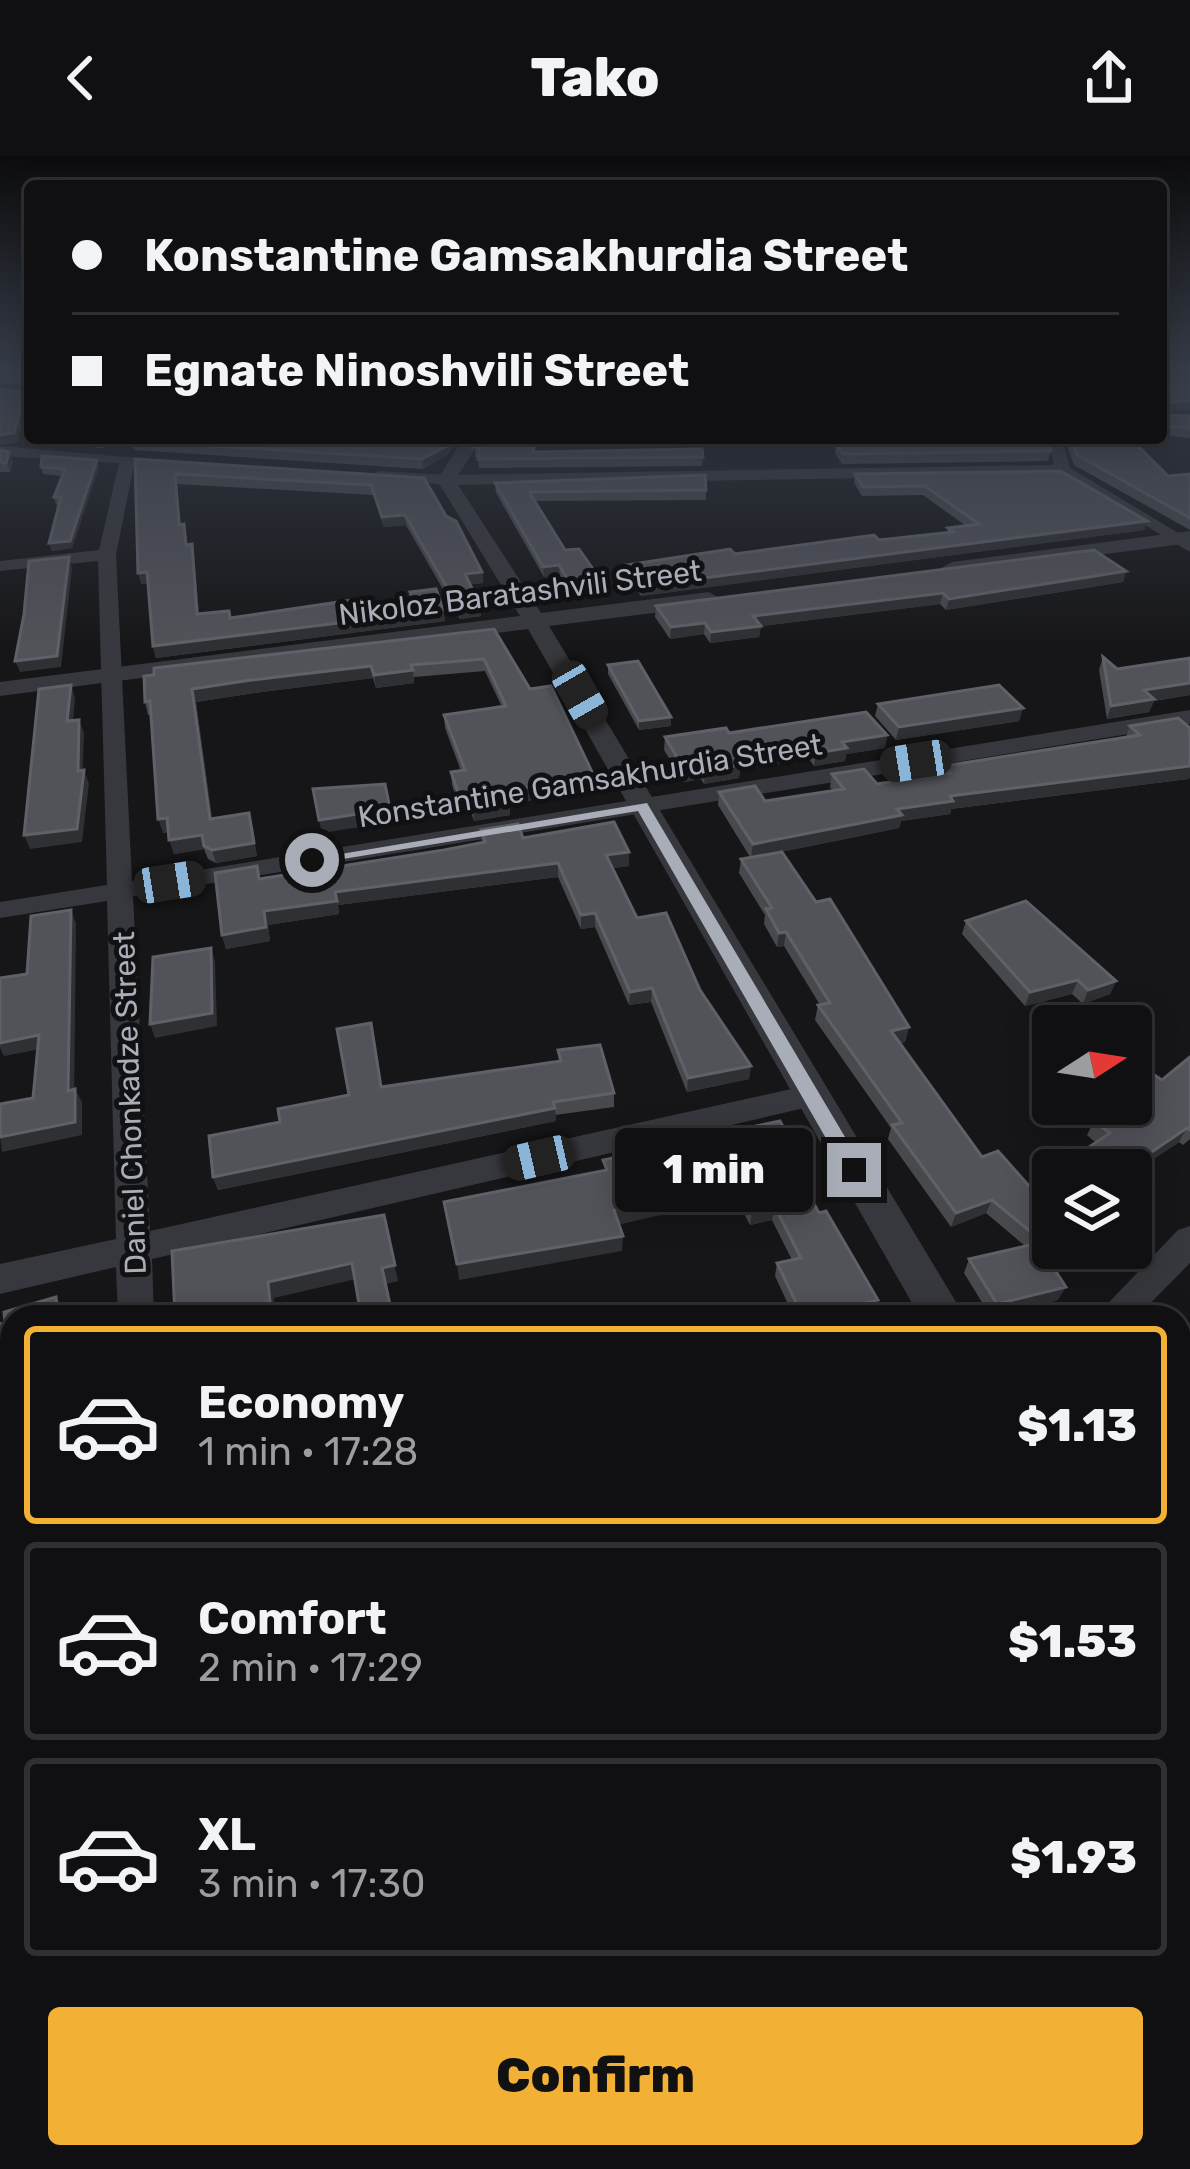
<!DOCTYPE html>
<html lang="en">
<head>
<meta charset="utf-8">
<style>
  :root { --surface:#101012; --page:#1e1e20; --text:#f1f3f6; --muted:#9c9d9f; --line:#303032; --accent:#f2b134 }
  body { margin:0; font-family:Rubik,sans-serif; background:var(--page); color:var(--text); height:100vh; display:flex; flex-direction:column; font-size:45px; white-space:nowrap }
  * { box-sizing:border-box; margin:0 }
  p { font-size:39px; color:var(--muted) }
  .icon { flex:none; width:66px; height:66px; fill:none; stroke:currentColor; stroke-width:2; stroke-linecap:round; stroke-linejoin:round }
  .map { position:relative; flex:1; overflow:hidden }
  .drawer { position:absolute; left:0px; top:1149px; width:1191px; height:864px; display:flex; flex-direction:column; background:var(--surface); border-radius:36px 36px 0 0; box-shadow:0 6px 30px #0003,0 0 0 3px var(--line) }
  .drawer>* { flex:none }
  .guide { position:absolute; left:24px; top:24px; width:1143px; height:264px; border-radius:12px; box-shadow:0 6px 30px #0003,0 0 0 3px var(--line); display:grid; align-content:center; height:264px; padding:0 48px; background:var(--surface) }
  .needle { width:78px; rotate:78deg }
  .controls { position:absolute; left:1032px; top:849px; display:grid; gap:24px }
  .controls a { display:grid; place-items:center; width:120px; height:120px; border-radius:12px; background:var(--surface); box-shadow:0 6px 30px #0003,0 0 0 3px var(--line); font-size:60px }
  .end { position:absolute; width:54px; height:54px; margin:-27px; border:15px solid #a8adb8; background:#111; box-shadow:0 0 0 6px #111 }
  .from { border-radius:50% }
  .bubble { position:absolute; height:84px; border-radius:12px; background:var(--surface); box-shadow:0 6px 30px #0003,0 0 0 3px var(--line); font-size:39px; font-weight:800; line-height:84px; text-align:center }
  .car { position:absolute; width:36px; height:72px; margin:-36px -18px; border-radius:15px; box-shadow:0 0 9px 3px #0007; background:linear-gradient(#222 24%,#8ab4d8 0 40%,#222 0 76%,#8ab4d8 0 86%,#222 0) }
  .guide b { display:flex; align-items:center; gap:42px; height:114px; font-size:45px }
  .guide b+b { border-top:3px solid var(--line) }
  .guide i { width:30px; height:30px; background:var(--text) }
  ul { padding:21px 0 0; list-style:none }
  li { display:flex; align-items:center; gap:36px; height:198px; margin:0 24px 18px; padding:0 24px; border:6px solid var(--line); border-radius:12px }
  li div { flex:1 }
  li b { display:block; font-size:45px }
  li em { font-style:normal; font-weight:800 }
  li.current { border-color:var(--accent) }
  li>.icon { width:108px; height:108px; stroke-width:1.5 }
  .primary-button { display:flex; gap:24px; margin-top:auto; padding:24px 48px }
  .primary-button a { flex:1; height:138px; border-radius:12px; background:var(--accent); color:#111; font-size:48px; font-weight:800; line-height:138px; text-align:center }
  header { display:flex; justify-content:space-between; align-items:center; height:156px; padding:0 48px; background:var(--surface); font-size:54px; font-weight:800 }
  .map>svg:first-child { display:block }
</style>
</head>
<body>
<header><svg class="icon" aria-label="back" viewBox="0 0 24 24"><path d="M15 5l-7 7 7 7"/></svg>Tako<svg class="icon" aria-label="share" viewBox="0 0 24 24"><path d="M12 15V3M7 8l5-5 5 5M5 13v7h14v-7"/></svg></header>
<div class="map">
<svg width="1190" height="2013" viewBox="0 0 1190 2013">
  <rect width="100%" height="100%" fill="#161618"/>
  <g fill="none" stroke-linecap="round" stroke-linejoin="round">
    <g fill="#37383d" fill-rule="evenodd">
      <path d="M0 231 30 233V241L0 239Z"/>
      <path d="M1048 282H1062L1070 312 1190 384V396L1060 319 446 329 371 320 379 315 446 319 1054 309Z"/>
      <path d="M0 290 186 306 178 311 134 308 116 399 132 725 1190 554V568L133 740 150 1075 809 929 825 940 809 951 152 1103 154 1161H118L116 1111 0 1138V1108L116 1083 107 745 0 762V746L107 729 98 405 0 415V405L99 394 119 307 0 300Z"/>
      <path d="M1190 1070V1107L1137 1161H1095L1178 1074Z"/>
      <path d="M12 1735V1800L0 1805V1740Z"/>
      <path d="M1179 1755 1190 1759V1811L1179 1807Z"/>
      <path d="M1179 1998V2013H1121L1122 2001Z"/>
      <path d="M505 2001H563L559 2013H501Z"/>
    </g>
    <g fill="#37383d" fill-rule="evenodd">
      <path d="M1161 213 1190 215V225L1161 223Z"/>
      <path d="M464 282H482L455 324 541 457 709 436 720 443 709 450 549 470 965 1161H920L528 473 0 540V526L520 460 437 324Z"/>
      <path d="M1190 375V387L952 418 941 412 952 406Z"/>
      <path d="M1179 1419 1190 1424V1480L1179 1476Z"/>
    </g>
  </g>
  <g fill="#47494d">
    <path d="M0 211H30V229L0 228Z"/>
    <path d="M1161 218 1190 220V254L1162 256 1164 259 1190 260V282L1161 279Z"/>
    <path d="M44 282H107L104 292 46 288Z"/>
    <path d="M131 282H459L447 299 423 313 134 294Z"/>
    <path d="M480 282H537L535 296 703 301 702 310 479 312 478 301H475V291Z"/>
    <path d="M964 282H1049L1051 295 1048 305 842 308 835 297 836 288 964 289Z"/>
    <path d="M1064 282H1130L1168 320 1190 318V374L1074 309Z"/>
    <path d="M0 294 9 296 13 305 10 316H0Z"/>
    <path d="M135 303 424 322 482 416 483 427 470 428 480 449 481 460 460 463 406 369 384 371 373 339 177 328 181 368 186 378 187 389 192 388 194 399 199 458 231 462 362 453 412 448 410 436 443 454 445 465 156 502 153 490 148 427 141 428Z"/>
    <path d="M97 304 99 310 72 392 52 395 49 387 59 348 56 349 54 341 62 320 43 318 41 311Z"/>
    <path d="M855 318 1147 365 1144 374 641 440 626 419V409L947 377 948 372 966 370 923 339 862 340 854 327Z"/>
    <path d="M495 327 706 334V344L535 345 565 394 602 426V437L571 441 560 420 544 421 496 337Z"/>
    <path d="M1126 415 1123 426 946 454 940 448 761 470 759 481 710 487 704 478 670 483 655 461 656 450Z"/>
    <path d="M494 473 594 633 509 648 510 659 474 665 470 654 461 656 452 629 451 616 461 615 445 572 444 559 502 551 485 515 414 521V527L376 532 373 522 254 537 196 546 212 663 249 657 257 700 216 707 208 703 204 693 174 698 168 676 163 677 151 558 148 559 145 546Z"/>
    <path d="M1103 501 1117 513 1190 502V539L1154 545 1149 556 1107 563 1099 514Z"/>
    <path d="M608 509 671 570 639 574 608 518Z"/>
    <path d="M878 548 1023 552 1019 565 896 584 875 560Z"/>
    <path d="M1130 570 1188 623 951 653 950 658 901 665 899 672 781 696 909 871 905 886 899 887 982 1001 1030 1031 1054 1114 1058 1144 991 1161 964 1117 969 1103 1025 1090 986 1057 951 1071 888 983 891 972 815 864 818 849H820L784 790 777 791 764 768 765 759 739 717 741 703 750 701 718 649 719 636 765 645 833 635 830 631 832 618 877 628 942 619 944 610 1126 581Z"/>
    <path d="M729 577 887 579 885 592 846 598 845 605 814 610 809 603 740 613 739 622 704 628 701 623 684 626 664 594 665 581Z"/>
    <path d="M481 674 523 682 629 710 613 712 637 762 700 834 751 910 749 923 687 936 651 846 629 849 595 771 581 773 558 721 338 749 339 758 268 769 270 785 226 793 222 779 257 710 260 722 444 694 482 686Z"/>
    <path d="M966 765 1116 825 1110 838 1083 848 1072 838 1025 850 962 778Z"/>
    <path d="M558 894 614 937V951L555 959 556 965 218 1034 213 1021 349 939 381 931 559 906Z"/>
    <path d="M1190 901V983L1183 989 1179 986 1131 1018 1087 979 1094 965 1131 948V926L1162 924Z"/>
    <path d="M713 979 798 1017 874 1157 865 1159 866 1161H794L775 1120 777 1107 792 1104 772 1064 750 1069 711 993Z"/>
    <path d="M1179 1301 1190 1309V1381L1179 1373Z"/>
    <path d="M948 2006H957L969 2013H947Z"/>
  </g>
  <g fill="#2f3033">
    <path d="M25 236 28 245 17 287 0 289V279Z"/>
    <path d="M1190 245V254L1161 256V247Z"/>
    <path d="M452 282H459L447 299 423 313 422 303Z"/>
    <path d="M9 296 13 305 10 316 6 307Z"/>
    <path d="M97 304 99 310 72 392 52 395 49 387Z"/>
    <path d="M405 359 406 369 384 371 382 361Z"/>
    <path d="M1147 365 1144 374 641 440V430Z"/>
    <path d="M192 388 194 399 200 469 197 458Z"/>
    <path d="M69 401 72 412 61 511 20 516 15 505Z"/>
    <path d="M559 409 560 420 544 421 543 411Z"/>
    <path d="M1126 415 1123 426 946 454 949 443Z"/>
    <path d="M147 416 150 427 141 428 138 417Z"/>
    <path d="M482 416 483 427 466 429 465 418Z"/>
    <path d="M602 426V437L571 441V430Z"/>
    <path d="M943 437 940 448 761 470 759 481 710 487 711 476 753 460Z"/>
    <path d="M480 449 481 460 460 463 459 452Z"/>
    <path d="M443 454 445 465 156 502 153 490Z"/>
    <path d="M705 467 704 478 670 483 671 471Z"/>
    <path d="M371 510 373 522 254 537 196 546 214 676 210 663 192 533Z"/>
    <path d="M413 514 414 527 376 532 374 519Z"/>
    <path d="M1190 527V539L1154 545 1149 556 1107 563 1111 550 1144 534Z"/>
    <path d="M71 529 75 542 72 578 67 565Z"/>
    <path d="M1023 552 1019 565 896 584 899 571Z"/>
    <path d="M671 561V570L639 574V565Z"/>
    <path d="M79 564 84 577 82 629 78 615Z"/>
    <path d="M887 579 885 592 846 598 845 605 814 610 816 597 842 586Z"/>
    <path d="M811 590 809 603 740 613 739 622 704 628 705 615 735 601Z"/>
    <path d="M702 610 701 623 684 626V613Z"/>
    <path d="M1190 610V622L1188 623 951 653 950 658 901 665 899 672 751 702 753 688 950 640Z"/>
    <path d="M84 614 89 628 82 686 30 693 24 679Z"/>
    <path d="M594 620V633L509 648 510 659 474 665 473 652 505 635Z"/>
    <path d="M469 641 470 654 461 656 460 642Z"/>
    <path d="M390 653 392 666 322 677 319 664Z"/>
    <path d="M249 657 257 700 216 707 212 694Z"/>
    <path d="M167 662 171 675 163 677 158 663Z"/>
    <path d="M202 679 204 693 174 698 169 684Z"/>
    <path d="M629 696V710L606 713V699Z"/>
    <path d="M558 707V721L338 749 335 736Z"/>
    <path d="M337 745 339 758 268 769 270 785 226 793 222 779 264 755Z"/>
    <path d="M71 754 76 767 74 948 68 935Z"/>
    <path d="M595 757V771L581 773V759Z"/>
    <path d="M786 776 784 790 777 791 779 777Z"/>
    <path d="M211 792 215 805 217 870 155 882 150 868Z"/>
    <path d="M1078 824 1072 838 1025 850 1030 836Z"/>
    <path d="M1116 825 1110 838 1083 848 1088 834Z"/>
    <path d="M652 832 651 846 629 849 630 836Z"/>
    <path d="M909 871 905 886 887 889 891 875Z"/>
    <path d="M39 879 46 892 4 900 0 892V887Z"/>
    <path d="M751 910 749 923 687 936 688 922Z"/>
    <path d="M75 933 82 946V979L2 996 0 981Z"/>
    <path d="M555 952 556 965 218 1034 213 1021Z"/>
    <path d="M1187 972 1179 986 1131 1018V1014H1124Z"/>
    <path d="M1148 1032 1140 1045 1131 1053V1045Z"/>
    <path d="M684 1038 682 1054 613 1070 614 1054Z"/>
    <path d="M992 1044 986 1057 951 1071 956 1057Z"/>
    <path d="M775 1051 772 1064 750 1069 752 1056Z"/>
    <path d="M384 1059 398 1125 386 1128 393 1161H361L382 1112Z"/>
    <path d="M623 1080 622 1095 459 1124 457 1108Z"/>
    <path d="M1072 1092H1081L1044 1122 1051 1108Z"/>
    <path d="M352 1107 356 1123 274 1142 276 1161H201L268 1126Z"/>
    <path d="M1066 1131 1058 1144 991 1161 997 1148Z"/>
    <path d="M56 1141 64 1154 65 1161H58Z"/>
    <path d="M878 1144 874 1157 857 1161 861 1148Z"/>
    <path d="M12 1187V1203L0 1206V1191Z"/>
    <path d="M11 1647 12 1669 0 1686V1662Z"/>
  </g>
  <g fill="#525359" stroke="#5f6168" stroke-width="3">
    <path d="M0 211H30V226L28 220 0 219Z"/>
    <path d="M1161 218 1190 220V245L1161 247Z"/>
    <path d="M0 234 25 236 14 277 0 279Z"/>
    <path d="M1161 251 1164 259 1190 260V272L1161 270Z"/>
    <path d="M131 282H452L447 290 422 303 131 285Z"/>
    <path d="M480 282H535L533 296 702 293 703 301 478 303 480 291H475Z"/>
    <path d="M966 282H1049L1051 295 843 298 836 288 966 289Z"/>
    <path d="M1070 282H1130L1168 320 1190 318V362L1077 299Z"/>
    <path d="M0 294 9 296 6 307 0 306Z"/>
    <path d="M42 300 97 304 70 385 49 387 61 341H54L65 313 41 311Z"/>
    <path d="M135 303 424 322 446 360 456 365 482 416 465 418 480 449 459 452 405 359 382 361 371 329 175 318 179 369 184 368 186 389 192 388 197 458 229 455 230 462 359 443 362 453 414 448 410 436 436 433 443 454 153 490 147 416 138 417Z"/>
    <path d="M1061 315 1147 365 641 430 626 409 730 393 735 398 874 379 879 384 953 376 948 372 979 368 925 330 863 331 855 318Z"/>
    <path d="M705 319 706 334 529 336 565 394 579 393 602 426 571 430 559 409 543 411 495 327Z"/>
    <path d="M1094 394 1126 415 949 443 943 437 753 460 761 470 711 476 705 467 671 471 656 450Z"/>
    <path d="M69 401 57 500 15 505 24 458 29 405Z"/>
    <path d="M494 473 530 533 551 530 594 620 505 635 509 646 473 652 469 641 460 642 451 616 465 614 444 559 506 550 484 503 411 509 413 514 374 519 371 510 251 524 192 533 210 663 249 657 254 687 212 694 204 690 202 679 169 684 167 662 158 663 150 545 145 546 144 520 154 519V512Z"/>
    <path d="M1103 501 1117 513 1190 502V527L1144 534 1154 543 1111 550Z"/>
    <path d="M638 505 671 561 639 565 608 509Z"/>
    <path d="M71 529 67 565 79 564 78 615 84 614 77 673 24 679 39 533Z"/>
    <path d="M999 529 1023 552 899 571 878 548Z"/>
    <path d="M866 556 887 579 842 586 847 592 816 597 811 590 735 601 740 609 705 615 702 610 684 613 665 581 726 572 729 577Z"/>
    <path d="M1178 562 1190 572V610L950 640 953 645 897 653 902 659 753 688 719 636 755 630 765 645 844 633 832 618 864 613 877 628 950 617 944 610 1140 579 1130 570Z"/>
    <path d="M385 628 390 653 319 664 313 633Z"/>
    <path d="M614 666 629 696 606 699 637 762 666 757 700 834 751 910 688 922 652 832 630 836 595 757 581 759 558 707 335 736 337 745 264 755 266 771 222 779 215 717 257 710 259 723 444 694 485 686 481 674 518 668 523 682Z"/>
    <path d="M782 696 816 746 830 743 909 871 891 875 982 1001 998 995 1030 1031 1053 1015V1092H1072L1051 1108 1066 1131 997 1148 969 1103 1043 1086 992 1044 956 1057 892 969 902 967 818 849 830 847 786 776 779 777 766 753 772 752 741 703Z"/>
    <path d="M1026 745 1116 825 1088 834 1078 824 1030 836 966 765Z"/>
    <path d="M71 754 68 935 75 933V966L0 981V948L33 942 39 879 0 887V822L27 818 31 760Z"/>
    <path d="M211 792 212 857 150 868 153 801Z"/>
    <path d="M371 867 381 931 561 905 558 894 600 889 614 937 553 946 555 952 213 1021 209 980 280 966 278 953 349 939 337 873Z"/>
    <path d="M1190 901V974L1187 972 1125 1014H1055L1110 977 1094 965 1121 948H1131V941L1136 938 1131 935V926L1147 914 1162 924Z"/>
    <path d="M780 965 801 1003 791 1005 819 1057 826 1055 878 1144 861 1148 867 1161H803L777 1107 801 1102 775 1051 752 1056 713 979Z"/>
    <path d="M664 991 684 1038 614 1054 623 1080 457 1108 444 1046 607 1014 603 1004Z"/>
    <path d="M1131 1019 1148 1032 1131 1045Z"/>
    <path d="M384 1059 395 1109 382 1112 391 1153 361 1160 352 1107 268 1126 270 1146 201 1161H175L172 1095Z"/>
    <path d="M56 1141 58 1161H12V1187L0 1191V1168L5 1167 4 1156Z"/>
    <path d="M1179 1207 1190 1215V1240L1179 1252Z"/>
    <path d="M1179 1301 1190 1309V1362L1179 1354Z"/>
    <path d="M0 1641 11 1647 0 1662Z"/>
    <path d="M379 2001H404L399 2013Z"/>
  </g>
  <linearGradient id="sky" x2="0" y2="1"><stop stop-color="#0c0c0d"/><stop offset="0.43" stop-color="#363c48"/><stop offset="1" stop-color="#363c48" stop-opacity="0"/></linearGradient>
  <rect width="1190" height="493" fill="url(#sky)"/>
  <path fill="#a8adb8" d="M647 647 861 1008V1019H847L638 655 312 708 305 704Z"/>
  <g text-anchor="middle" stroke-width="10" stroke-linejoin="round" paint-order="stroke">
    <g font-size="30" fill="#a8adb8" stroke="#111113">
      <text transform="translate(520 437) rotate(-7)" y="10">Nikoloz Baratashvili Street</text>
      <text transform="translate(590 625) rotate(-9)" y="10">Konstantine Gamsakhurdia Street</text>
      <text transform="translate(130 947) rotate(-92)" y="10">Daniel Chonkadze Street</text>
    </g>
  </g>
</svg>
<div class="controls">
<a><svg class="needle" viewBox="-14 -14 28 28"><path d="M0-13l5 13h-10z" fill="#e53935"/><path d="M0 13l5-13h-10z" fill="#9c9d9f"/></svg></a>
<a><svg class="icon" aria-label="layers" viewBox="0 0 24 24"><path d="M12 4l9 5-9 5-9-5zM3 14l9 5 9-5"/></svg></a>
</div>
<i class="end from" style="left:312px;top:704px"></i>
<i class="end" style="left:854px;top:1014px"></i>
<div class="bubble" style="left:615px;top:972px;width:198px">1 min</div>
<i class="car" style="left:580px;top:539px;rotate:150deg"></i>
<i class="car" style="left:916px;top:605px;rotate:261deg"></i>
<i class="car" style="left:170px;top:726px;rotate:81deg"></i>
<i class="car" style="left:539px;top:1002px;rotate:257deg"></i>
<div class="guide">
<b><i class="from"></i>Konstantine Gamsakhurdia Street</b>
<b><i></i>Egnate Ninoshvili Street</b>
</div>
<section class="drawer">
<ul>
<li class="current"><svg class="icon" aria-label="car" viewBox="0 0 24 24"><path d="M5 17H2v-5l4-1 3-4h7l3 4 3 1v5h-3M9 17h6M6 11h13"/><circle cx="7" cy="17" r="2"/><circle cx="17" cy="17" r="2"/></svg><div><b>Economy</b><p>1 min · 17:28</p></div><em>$1.13</em></li>
<li><svg class="icon" aria-label="car" viewBox="0 0 24 24"><path d="M5 17H2v-5l4-1 3-4h7l3 4 3 1v5h-3M9 17h6M6 11h13"/><circle cx="7" cy="17" r="2"/><circle cx="17" cy="17" r="2"/></svg><div><b>Comfort</b><p>2 min · 17:29</p></div><em>$1.53</em></li>
<li><svg class="icon" aria-label="car" viewBox="0 0 24 24"><path d="M5 17H2v-5l4-1 3-4h7l3 4 3 1v5h-3M9 17h6M6 11h13"/><circle cx="7" cy="17" r="2"/><circle cx="17" cy="17" r="2"/></svg><div><b>XL</b><p>3 min · 17:30</p></div><em>$1.93</em></li>
</ul>
<div class="primary-button"><a>Confirm</a></div>
</section>
</div>
</body>
</html>
